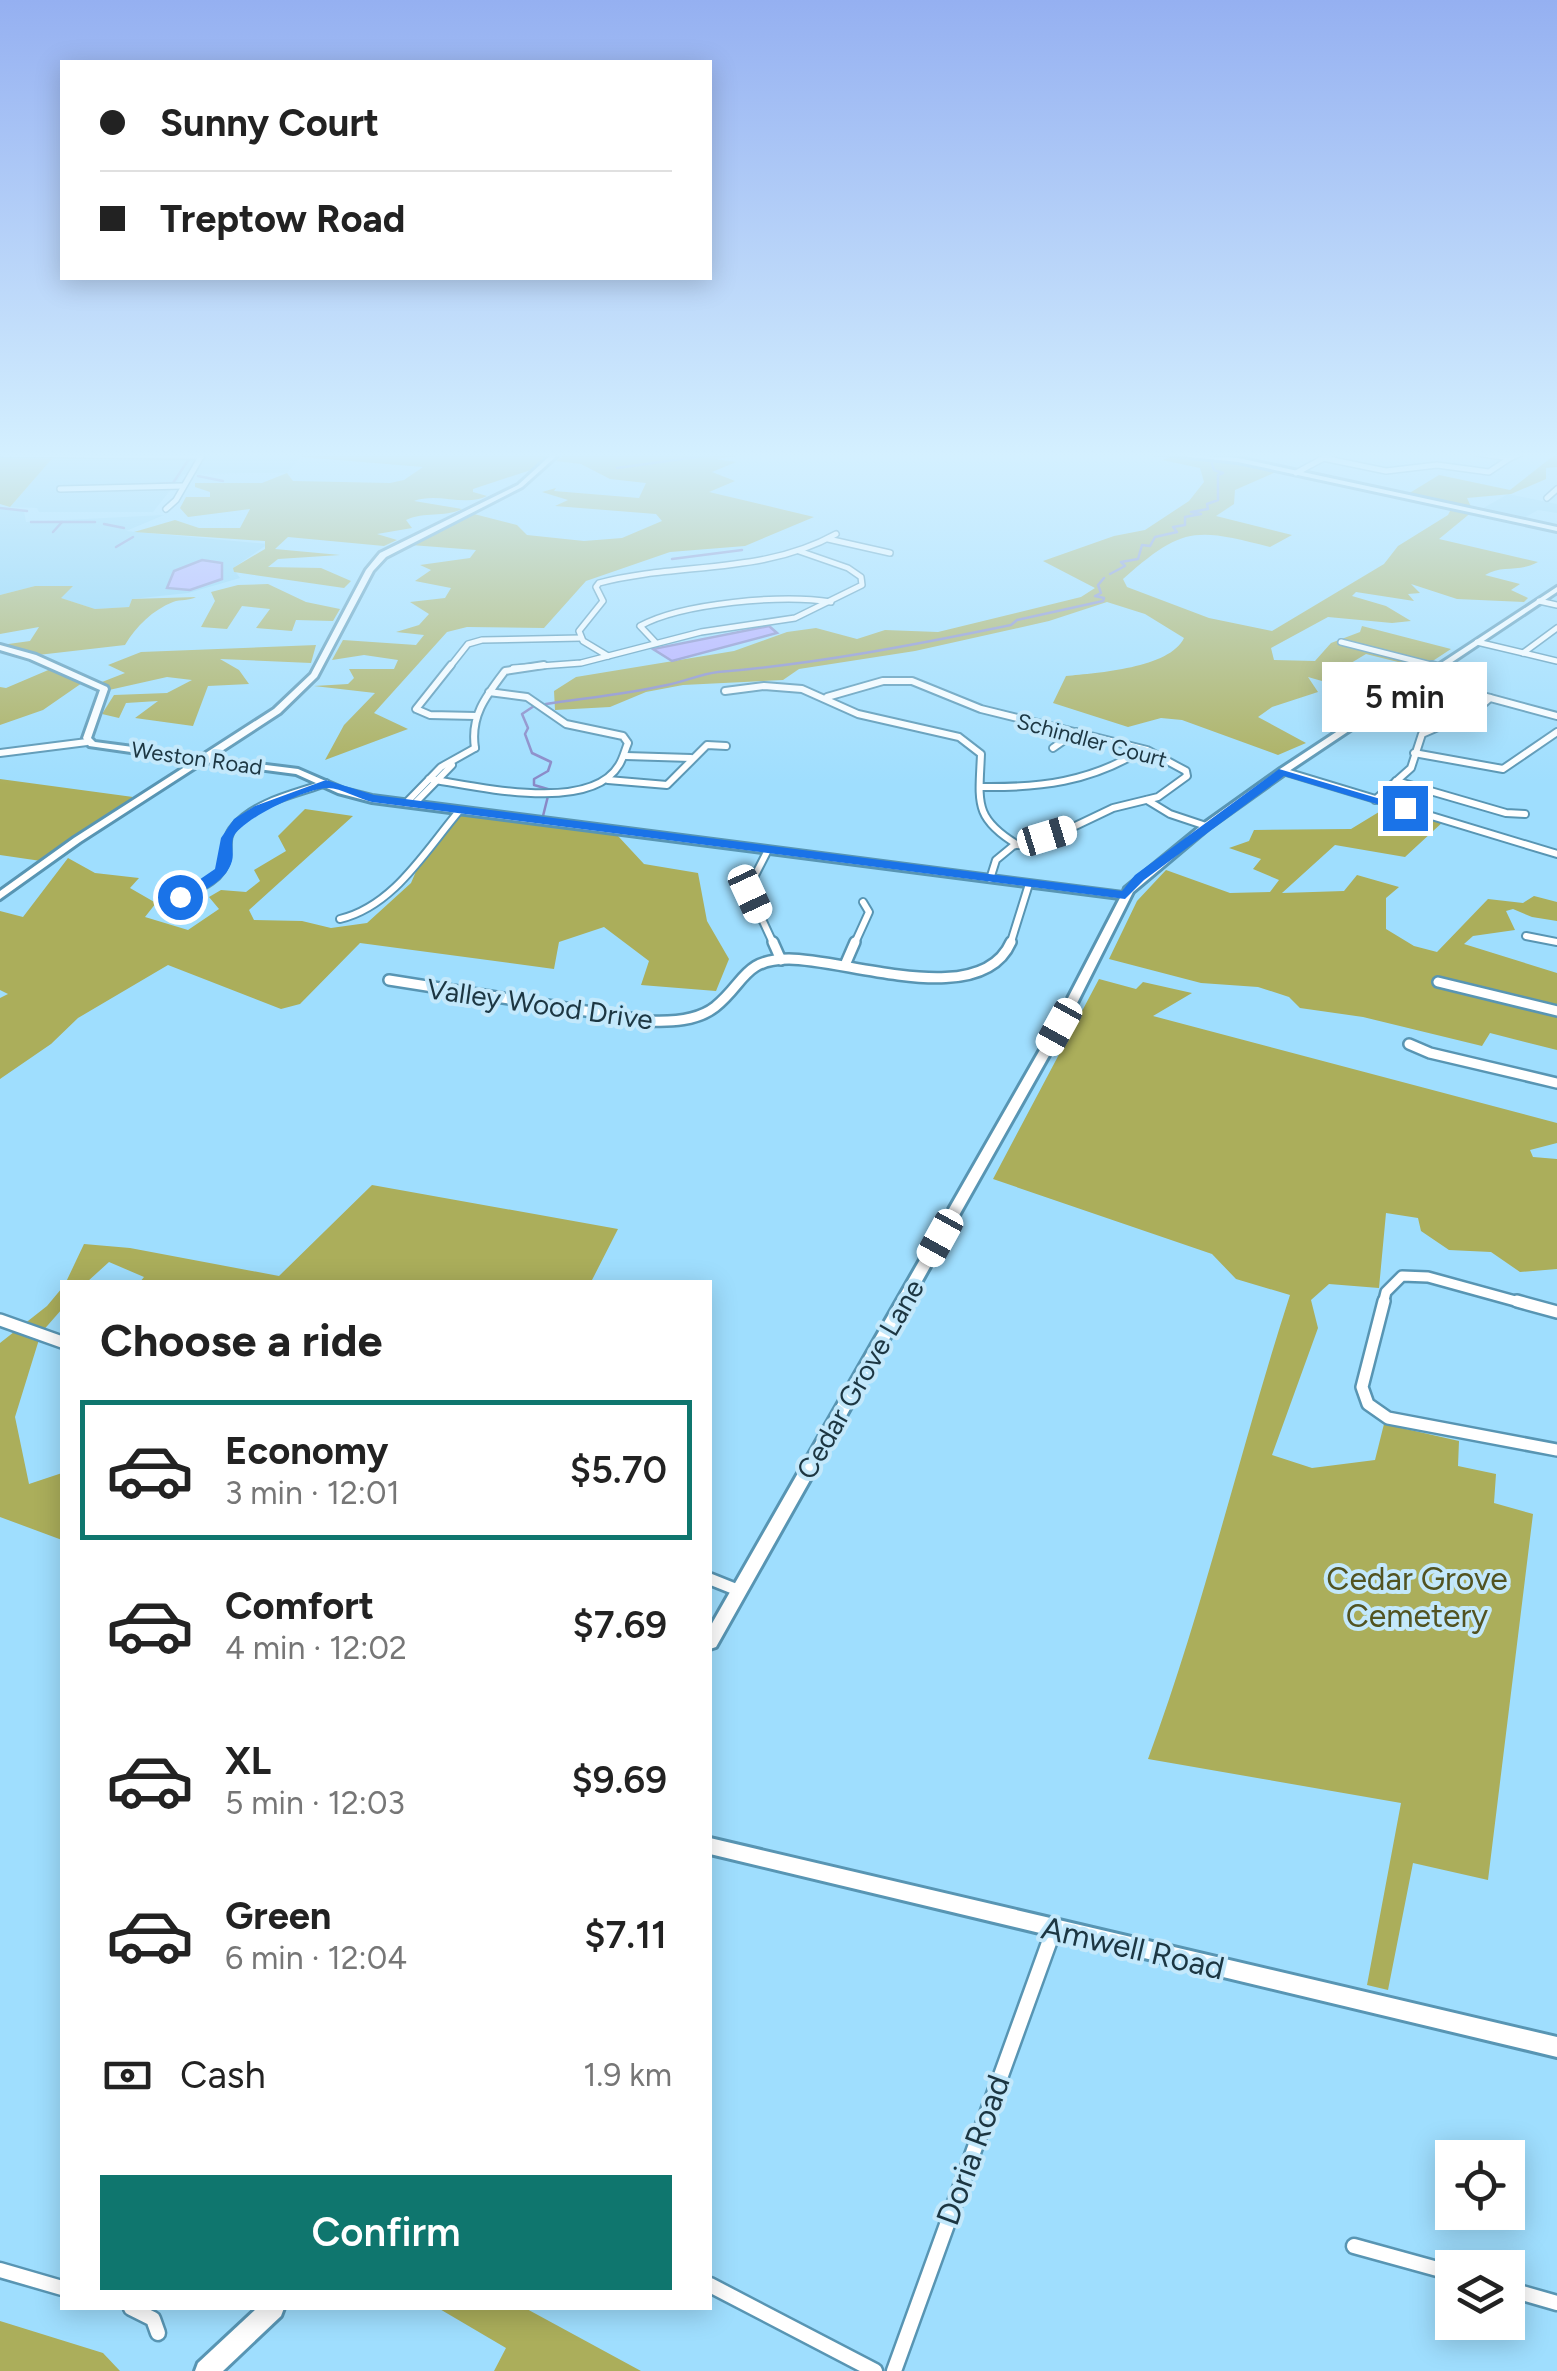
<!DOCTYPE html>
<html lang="en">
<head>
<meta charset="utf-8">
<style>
  :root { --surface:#fff; --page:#f6f6f6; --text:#222; --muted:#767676; --line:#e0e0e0; --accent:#0f766e }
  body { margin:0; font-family:Figtree,sans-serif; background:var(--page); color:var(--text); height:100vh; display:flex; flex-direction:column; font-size:38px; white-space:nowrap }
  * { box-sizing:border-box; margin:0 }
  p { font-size:32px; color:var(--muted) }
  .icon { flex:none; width:55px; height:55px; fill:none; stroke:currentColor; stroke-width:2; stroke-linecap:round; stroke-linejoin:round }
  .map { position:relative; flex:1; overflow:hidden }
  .details { position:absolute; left:60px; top:1280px; width:652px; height:1030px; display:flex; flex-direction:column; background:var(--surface); border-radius:0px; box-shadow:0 5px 25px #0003 }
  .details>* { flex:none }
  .guide { position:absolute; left:60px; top:60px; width:652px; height:220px; border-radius:0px; box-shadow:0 5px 25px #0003; display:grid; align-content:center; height:220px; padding:0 40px; background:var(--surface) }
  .buttons { position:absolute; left:1435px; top:2140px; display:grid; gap:20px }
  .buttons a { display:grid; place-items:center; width:90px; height:90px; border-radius:0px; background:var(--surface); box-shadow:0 5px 25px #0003; font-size:50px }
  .end { position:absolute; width:45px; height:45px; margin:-22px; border:12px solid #1a73e8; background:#fff; box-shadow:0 0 0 5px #fff }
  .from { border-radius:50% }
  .bubble { position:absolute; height:70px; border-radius:0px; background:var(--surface); box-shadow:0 5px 25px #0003; font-size:32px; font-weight:600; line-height:70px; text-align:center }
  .car { position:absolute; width:30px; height:60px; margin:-30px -15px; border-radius:12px; box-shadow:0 0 8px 2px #0007; background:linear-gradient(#fff 24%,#345 0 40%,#fff 0 76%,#345 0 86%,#fff 0) }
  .guide b { display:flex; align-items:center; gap:35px; height:95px; font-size:38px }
  .guide b+b { border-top:2px solid var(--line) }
  .guide i { width:25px; height:25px; background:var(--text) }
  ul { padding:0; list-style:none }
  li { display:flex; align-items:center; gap:30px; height:140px; margin:0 20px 15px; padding:0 20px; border:5px solid transparent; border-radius:0px }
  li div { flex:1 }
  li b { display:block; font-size:38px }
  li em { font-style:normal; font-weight:600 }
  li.on { border-color:var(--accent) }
  li>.icon { width:90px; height:90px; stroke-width:1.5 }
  h2 { padding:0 40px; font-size:45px; line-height:120px }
  .pay { display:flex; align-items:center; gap:25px; height:110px; padding:0 40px; font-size:38px }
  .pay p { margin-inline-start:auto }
  .primary-button { display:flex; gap:20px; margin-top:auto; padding:20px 40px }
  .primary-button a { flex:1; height:115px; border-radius:0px; background:var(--accent); color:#fff; font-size:40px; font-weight:600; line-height:115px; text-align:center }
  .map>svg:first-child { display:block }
</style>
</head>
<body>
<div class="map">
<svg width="1557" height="2371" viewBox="0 0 1557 2371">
  <rect width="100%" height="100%" fill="#9fdefe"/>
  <g fill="#8ad2f4">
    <path d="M57 453H304L287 473 183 474 153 512H39L37 508 10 507Z"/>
    <path d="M1508 494 1557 504V513L1538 510 1522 519 1480 510Z"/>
    <path d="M0 507 24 511 26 522 164 515 126 531 268 544 233 568 240 578 188 593 132 599 129 607 95 609 60 598 72 586H35L0 595Z"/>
  </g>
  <g fill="#abae5b">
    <path d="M0 453H57L10 507 0 504Z"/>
    <path d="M304 453H551L534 469 473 489V492L487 496C466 507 437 492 414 501L462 509C443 518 425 511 406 520L412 528 377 534 397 540 384 546 288 537 275 549 340 555 278 559 268 567 321 568 351 581 344 588 234 572 233 568 265 549V541L134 532 175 520 199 528H240L250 509 188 517 180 508 186 497H210V492L195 487V483H262L287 473 293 481 390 483 404 480 423 467 302 457Z"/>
    <path d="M567 453H758L715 459 736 462 712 472 735 481 709 492 814 517 745 546 670 552 586 581 544 628 467 627 447 632 374 713 408 729 325 760 344 725 375 693 314 686 348 684 354 678 349 669H394L398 660 364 655 332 660 343 640 416 645 424 635 396 632 419 625 429 614 410 602 445 598 451 588 415 581 431 570 420 565 470 558 476 550 411 545 474 514 517 525 527 535 584 541 622 538 662 521 656 514 555 506 568 500 542 492 556 488 554 491 639 498 646 483 610 479 581 464 556 461Z"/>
    <path d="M1557 453V467L1546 468V479L1511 494 1467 498 1473 511 1439 539 1538 562C1518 573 1502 564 1485 575L1520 584 1511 590 1528 598 1524 602 1457 599 1411 584 1420 593 1408 594 1414 601 1356 592 1352 596 1386 606 1411 621 1392 623 1328 617 1271 648 1274 660 1315 661 1331 643 1360 632 1362 626 1451 649 1422 668 1366 654 1346 666 1401 682 1378 697 1308 677 1318 692 1272 707 1258 717 1306 743 1278 755 1182 720 1161 718 1128 727 1053 703 1066 676C1097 673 1170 668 1184 638L1145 614 1107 602 1049 621 915 651 799 669 783 680 683 685 646 692 610 707 555 710 554 691 576 677 734 651 787 632 816 628 857 639 885 630 938 632 1081 597 1095 588 1043 561 1114 536 1145 530 1189 501 1204 482 1200 468 1162 460 1177 456 1278 471 1235 490 1234 504 1216 516 1292 535 1270 547C1195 528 1183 526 1123 579L1127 587 1209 618 1272 631 1384 564 1398 546 1448 515 1451 509 1349 487 1403 497 1439 475 1510 490Z"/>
    <path d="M268 584 306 602 340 609 333 621 296 620 292 631 256 628 270 609 242 606 227 629 201 627 215 601 211 592 238 585Z"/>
    <path d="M35 586H73L61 598 95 609 129 607 132 599 196 597C189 601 181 599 173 602 153 610 136 626 125 645L38 655 1 645 30 641 39 627 0 634V595Z"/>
    <path d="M316 645 311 663 220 659 239 670 249 684 208 686 193 726 135 718 158 701 126 703 119 718 102 714 114 695 167 693 192 680 167 677 109 690 102 682 125 673 108 665 141 652Z"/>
    <path d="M53 668 82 683 43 710 0 725V687L6 688Z"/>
    <path d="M0 779 133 797 41 861 0 855Z"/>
    <path d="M1392 804 1445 820 1405 857 1335 845 1282 893 1344 891 1357 875 1399 887 1386 898V929L1414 946 1437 952 1488 899 1523 903 1534 896 1557 902V921L1532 917 1513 909 1506 911 1515 930 1473 936 1464 944 1557 973V1050L1490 1033 1482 1046 1363 1017 1300 1008 1289 997 1258 987 1201 983 1109 959 1137 901 1166 870 1230 893 1270 892 1279 880 1253 869 1261 859 1229 848 1249 841 1254 830 1351 829Z"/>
    <path d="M305 809 353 816 249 910 254 920 302 921 331 928 367 923 411 883 420 862 461 812 618 836 644 864 698 873 707 921 729 959 716 991 641 985 649 961 604 927 559 942 554 969 360 943 300 1004 281 1009 168 965 78 1018 51 1044 0 1079V998L8 994 0 990V911L23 917 68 858 95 873 139 878 130 888 156 903 145 917 188 930 219 909 209 897 221 890 246 892 260 881 254 870 286 851 278 836Z"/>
    <path d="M1099 979 1136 989 1143 982 1192 993 1153 1016 1557 1123V1143L1530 1150 1533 1157 1557 1159V1269L1520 1272 1491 1252 1449 1250 1421 1231 1418 1218 1386 1213 1379 1288 1329 1284 1311 1300 1318 1328 1272 1455 1312 1468 1375 1460 1384 1424 1459 1441 1458 1466 1496 1474 1494 1503 1533 1514 1488 1880 1413 1863 1388 1990 1367 1985 1401 1803 1148 1759C1204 1608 1240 1449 1290 1295L1236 1279 1212 1254 993 1179Z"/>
    <path d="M372 1185 618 1229 591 1282H140L144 1277 109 1262 87 1282H66L84 1244 130 1248 279 1276Z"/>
    <path d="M62 1288V1309L41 1333 15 1417 29 1484 62 1473V1540L0 1517V1343L47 1306Z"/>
    <path d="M438 2308H525L641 2371H494L506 2348Z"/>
    <path d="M0 2321 103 2353 120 2371H0Z"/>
  </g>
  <g fill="#b8abff" stroke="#8988c6" stroke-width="2.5">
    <path d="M202 560 222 563V579L190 590 167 588 174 571Z"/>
    <path d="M769 626 777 633 672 661 653 649Z"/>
  </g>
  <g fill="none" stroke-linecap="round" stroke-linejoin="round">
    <g stroke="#8988c6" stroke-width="2.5">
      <path d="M617 468 725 453"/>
      <path d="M198 476 223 481"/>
      <path d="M158 484 173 483 189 459"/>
      <path d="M0 508 27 511"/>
      <path d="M31 522H95"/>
      <path d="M104 524 124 528"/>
      <path d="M53 532 62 522"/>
      <path d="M116 547 133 537"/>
      <path d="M672 559 742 550"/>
      <path d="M1110 574 1125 566 1121 562 1138 559 1142 545 1150 546 1155 537 1177 532 1173 527 1185 525V517L1201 514 1191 512 1208 509 1207 504 1218 500V475L1223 473 1214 470 1211 460 1206 458"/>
      <path d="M546 704C586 698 627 694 667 685 683 682 701 674 718 672 816 664 914 645 1011 625L1017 620 1103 601 1104 598 1095 596 1101 593 1098 585 1104 578"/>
      <path d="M534 706 522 714 528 728 525 734 532 753 551 762 548 771 534 779V785L551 790"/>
      <path d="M543 816 548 796"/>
    </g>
    <g stroke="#5895b3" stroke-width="8">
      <g id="street-far4">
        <path d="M1477 453 1510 458 1521 453"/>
        <path d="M0 454 202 456"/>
        <path d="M1323 458 1386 471 1437 465 1489 472 1510 458"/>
        <path d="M1296 473 1333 453"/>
        <path d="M60 489 182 486"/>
        <path d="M1547 498 1557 489"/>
        <path d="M166 509 176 500 202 455"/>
        <path d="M828 539 890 553"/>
        <path d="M1539 601 1557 605"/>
        <path d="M1341 642 1439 667"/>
        <path d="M1477 642 1557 661"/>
        <path d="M656 643 640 626C682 603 783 594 831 602"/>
        <path d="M1523 653 1557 628"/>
        <path d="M608 656 583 641 579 631 603 601 596 587 599 583C679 562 762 575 836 534"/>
        <path d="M449 668 468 644 482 640 581 638"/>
        <path d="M513 668 581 663 701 632 795 618 862 585 861 577 848 568 799 551"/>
      </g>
    </g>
    <g stroke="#5895b3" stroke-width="10">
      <g id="street-far3">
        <path d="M451 665 416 709 430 715 476 716"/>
        <path d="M1432 665 1439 667"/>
        <path d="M1420 679 1557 716"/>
        <path d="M725 691 764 686 802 689 858 714 959 737 981 754C979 802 973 818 1018 845"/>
        <path d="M827 697 883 681H912L981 709 1147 750 1186 771 1187 776 1158 797 1113 808 1069 829 1013 846 996 860 990 879"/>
        <path d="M475 748C470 716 486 696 505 671L544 665"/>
        <path d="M1053 748 1076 732"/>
        <path d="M0 753 87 742"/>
        <path d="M1414 753 1503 769 1557 732"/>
        <path d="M626 756 691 758"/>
        <path d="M1283 771 1557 854"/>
        <path d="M429 779C475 786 590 814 619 765 623 759 625 750 628 743L623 736 566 724 527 697 489 692"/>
        <path d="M608 780 667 785 707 745 726 746"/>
        <path d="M1396 781 1506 813 1525 814"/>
        <path d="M980 787C1040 788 1090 782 1142 750"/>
        <path d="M1147 800 1170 814 1206 826"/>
        <path d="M1375 800 1411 768 1422 734 1475 711 1490 698"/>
        <path d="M406 803 441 767 475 748"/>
        <path d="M414 804 452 765"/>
        <path d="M768 850 748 889 774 945"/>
        <path d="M180 897C198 889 223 880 227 858 229 846 225 837 234 827 256 801 295 794 326 783"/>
        <path d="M340 919C394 906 425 851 460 810"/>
        <path d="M1526 936 1557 942"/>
        <path d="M854 945 869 912 863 902"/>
        <path d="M1010 945 1029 884"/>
      </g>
    </g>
    <g stroke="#5895b3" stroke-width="14">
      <g id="street-far2">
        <path d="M773 942 781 960"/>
        <path d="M845 965 855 942"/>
        <path d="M389 980 649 1021C671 1022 697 1021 715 1007 745 983 743 959 789 959 847 959 981 1011 1011 942"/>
        <path d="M1438 982 1557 1011"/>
        <path d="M1409 1044 1430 1053 1557 1083"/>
        <path d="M1383 1304 1386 1292 1402 1276 1428 1277 1526 1304"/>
      </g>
    </g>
    <g stroke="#5895b3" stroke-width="16">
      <g id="street-far1">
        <path d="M1384 1301 1362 1387 1368 1404 1388 1418 1557 1450"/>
        <path d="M1517 1301 1557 1312"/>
        <path d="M0 1320 62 1342"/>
        <path d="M710 1579 740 1591"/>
      </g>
    </g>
    <g stroke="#5895b3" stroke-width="19">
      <g id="street">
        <path d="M1354 2246 1452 2273"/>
        <path d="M0 2270 62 2288"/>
        <path d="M710 2285 875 2371"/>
        <path d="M1508 2289 1557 2303"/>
        <path d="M131 2308 153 2319 158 2333"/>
        <path d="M894 2371 1054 1929"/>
      </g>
    </g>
    <g stroke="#5895b3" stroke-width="6">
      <g id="secondary">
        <path d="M553 453H560L522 487 386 557 373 571 317 677 280 713 211 758 298 769 344 789 372 796 1123 893 1125 888 1203 824 1280 769 1557 587V592L1286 773 1209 828 1133 892 1065 1027 716 1647 710 1649V1627L1053 1027 1120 898 372 802 338 793 296 774 204 762 80 842 0 899V891L74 838 194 761 89 746 83 738 100 690 30 659 0 650V645L36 655 107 687 108 689 91 738 95 742 201 756 274 709 311 674 366 570 380 553 518 485Z"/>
        <path d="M1152 453 1238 458 1557 527V531L1238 462Z"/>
        <path d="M710 1838 1557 2037V2057L710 1854Z"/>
        <path d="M257 2308H284L281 2316 223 2371H195L198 2363Z"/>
      </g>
    </g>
    <use href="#street-far4" stroke="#fff" stroke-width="5"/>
    <use href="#street-far3" stroke="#fff" stroke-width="6"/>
    <use href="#street-far2" stroke="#fff" stroke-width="9"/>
    <use href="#street-far1" stroke="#fff" stroke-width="11"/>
    <use href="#street" stroke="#fff" stroke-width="14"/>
    <use href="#secondary" fill="#fff" fill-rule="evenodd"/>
  </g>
  <linearGradient id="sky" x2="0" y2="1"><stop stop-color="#95b0f1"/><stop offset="0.58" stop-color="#d4f0ff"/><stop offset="1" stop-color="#d4f0ff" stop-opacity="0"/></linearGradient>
  <rect width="1557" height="785" fill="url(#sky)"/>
  <path fill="#1a73e8" d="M1279 769 1411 808 1400 811 1284 776 1144 880 1125 899 372 802C359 799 341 788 328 788 309 787 239 820 233 838 231 845 234 854 232 861 226 882 202 891 185 900L174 897 215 869 221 838 234 819 255 806 326 780 374 795 1122 891 1135 875Z"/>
  <g text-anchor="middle" stroke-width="8" stroke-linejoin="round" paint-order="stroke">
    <g font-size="22" fill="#1c3642" stroke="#c3e8fb">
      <text transform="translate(1092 740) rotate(15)" y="8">Schindler Court</text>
      <text transform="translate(197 758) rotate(8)" y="8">Weston Road</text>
    </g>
    <g font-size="28" fill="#1c3642" stroke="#c3e8fb">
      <text transform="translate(540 1004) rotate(8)" y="10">Valley Wood Drive</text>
      <text transform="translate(860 1379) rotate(-60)" y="10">Cedar Grove Lane</text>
    </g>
    <g font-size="32" fill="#525321" stroke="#c3e8fb">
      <text x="1417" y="1590">Cedar Grove<tspan x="1417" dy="37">Cemetery</tspan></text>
    </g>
    <g font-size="32" fill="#1c3642" stroke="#c3e8fb">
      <text transform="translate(1133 1948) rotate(13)" y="11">Amwell Road</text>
      <text transform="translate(973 2150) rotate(-70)" y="11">Doria Road</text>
    </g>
  </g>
</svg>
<div class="buttons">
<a><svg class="icon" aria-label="locate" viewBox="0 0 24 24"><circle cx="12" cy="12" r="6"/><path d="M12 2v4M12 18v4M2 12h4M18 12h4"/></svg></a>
<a><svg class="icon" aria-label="layers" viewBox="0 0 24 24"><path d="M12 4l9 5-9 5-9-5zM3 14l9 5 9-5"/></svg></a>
</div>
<i class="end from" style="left:180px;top:897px"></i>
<i class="end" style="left:1405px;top:808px"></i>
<div class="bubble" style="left:1322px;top:662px;width:165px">5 min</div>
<i class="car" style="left:1047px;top:836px;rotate:73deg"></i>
<i class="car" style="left:750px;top:894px;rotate:155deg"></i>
<i class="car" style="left:1059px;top:1027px;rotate:209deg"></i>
<i class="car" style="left:940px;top:1238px;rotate:209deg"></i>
<div class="guide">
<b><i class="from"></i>Sunny Court</b>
<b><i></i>Treptow Road</b>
</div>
<section class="details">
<h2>Choose a ride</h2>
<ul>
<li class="on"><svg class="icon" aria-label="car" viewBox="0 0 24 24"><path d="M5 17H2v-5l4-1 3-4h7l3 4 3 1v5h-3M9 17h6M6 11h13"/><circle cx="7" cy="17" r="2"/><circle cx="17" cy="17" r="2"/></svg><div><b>Economy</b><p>3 min · 12:01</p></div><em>$5.70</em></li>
<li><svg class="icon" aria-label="car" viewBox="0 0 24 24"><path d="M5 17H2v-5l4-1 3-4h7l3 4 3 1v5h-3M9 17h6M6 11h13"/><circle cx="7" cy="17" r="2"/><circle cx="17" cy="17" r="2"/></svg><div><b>Comfort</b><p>4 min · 12:02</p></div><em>$7.69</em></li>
<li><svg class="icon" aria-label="car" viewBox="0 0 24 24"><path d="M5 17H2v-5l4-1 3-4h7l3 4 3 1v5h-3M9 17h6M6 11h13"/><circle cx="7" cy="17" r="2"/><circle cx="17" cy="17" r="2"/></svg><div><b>XL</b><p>5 min · 12:03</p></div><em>$9.69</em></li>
<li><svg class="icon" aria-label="car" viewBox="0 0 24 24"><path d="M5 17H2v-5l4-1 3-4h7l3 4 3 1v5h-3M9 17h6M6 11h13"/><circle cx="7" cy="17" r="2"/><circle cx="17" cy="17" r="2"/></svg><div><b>Green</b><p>6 min · 12:04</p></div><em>$7.11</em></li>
</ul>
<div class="pay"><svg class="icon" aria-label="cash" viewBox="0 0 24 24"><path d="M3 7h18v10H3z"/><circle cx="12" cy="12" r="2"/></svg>Cash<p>1.9 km</p></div>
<div class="primary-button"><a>Confirm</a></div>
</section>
</div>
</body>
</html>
